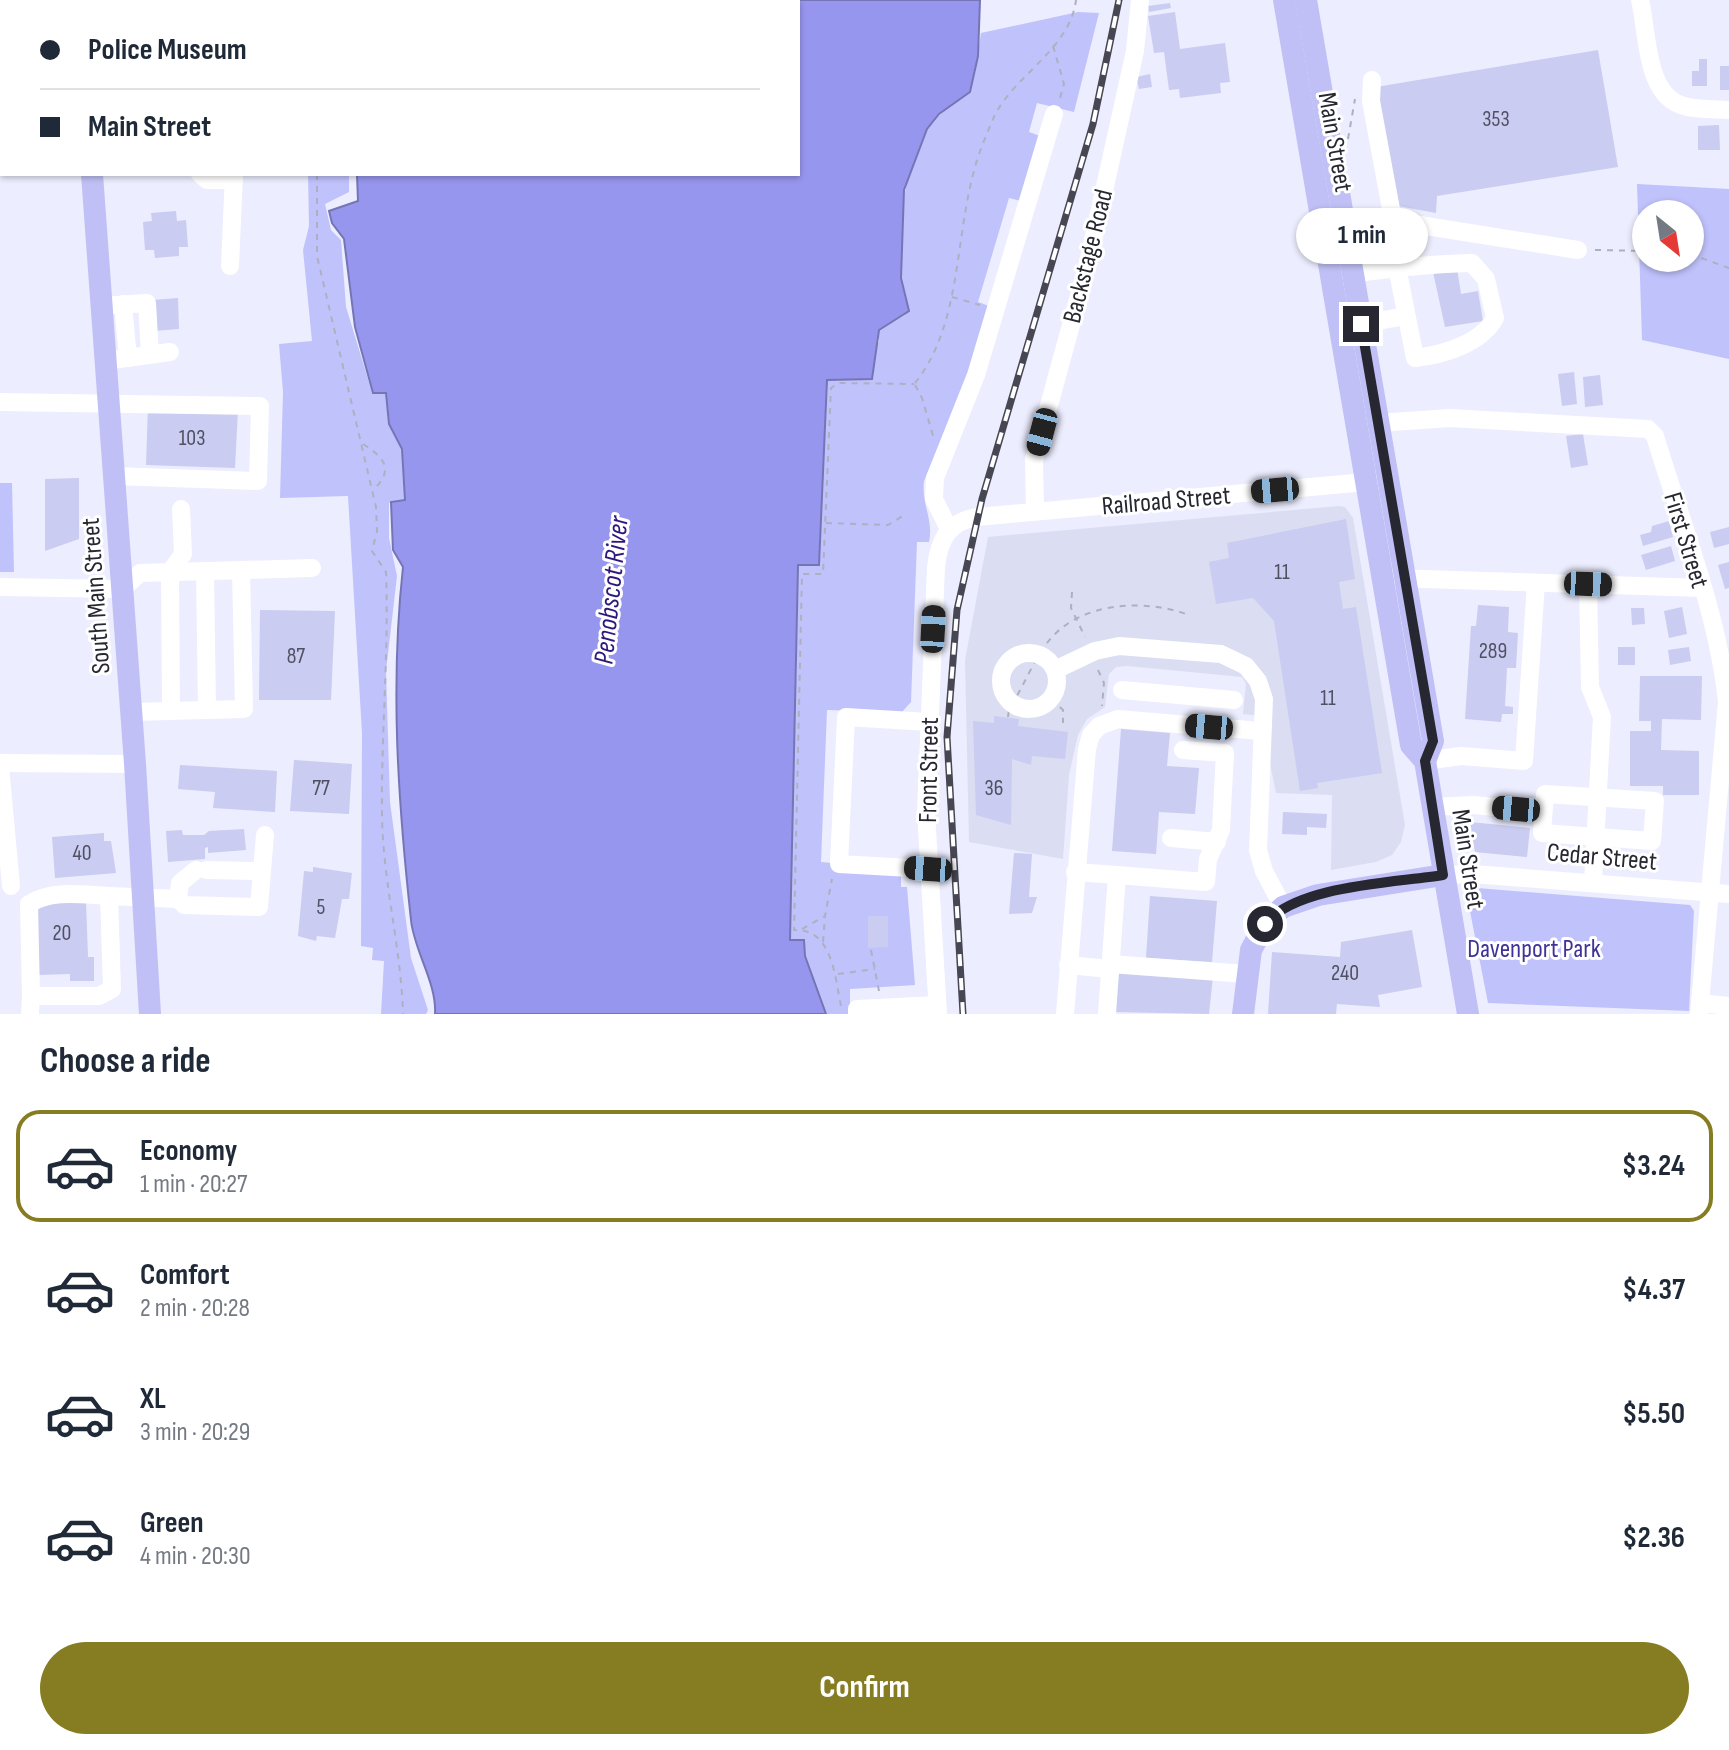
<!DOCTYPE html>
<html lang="en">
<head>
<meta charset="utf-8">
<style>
  :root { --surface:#fff; --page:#f6f6f7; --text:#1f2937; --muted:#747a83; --line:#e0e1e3; --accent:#867c22 }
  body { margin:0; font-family:"Sofia Sans Condensed",sans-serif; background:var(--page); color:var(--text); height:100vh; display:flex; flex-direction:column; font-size:30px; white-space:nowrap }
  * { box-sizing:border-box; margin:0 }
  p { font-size:26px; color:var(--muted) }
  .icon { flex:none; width:44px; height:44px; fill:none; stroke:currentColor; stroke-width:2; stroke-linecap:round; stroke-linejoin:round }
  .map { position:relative; height:1014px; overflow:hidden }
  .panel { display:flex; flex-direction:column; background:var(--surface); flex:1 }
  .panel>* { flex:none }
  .banner { position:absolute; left:0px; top:0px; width:800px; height:176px; box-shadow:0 2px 6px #0004; display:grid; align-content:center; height:176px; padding:0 40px; background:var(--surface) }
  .needle { width:52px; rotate:150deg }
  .tools { position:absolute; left:1632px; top:200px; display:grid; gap:16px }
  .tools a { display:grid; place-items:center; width:72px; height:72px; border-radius:50%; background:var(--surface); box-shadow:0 2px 6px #0004; font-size:40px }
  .end { position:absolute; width:36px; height:36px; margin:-18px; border:10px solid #272732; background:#fff; box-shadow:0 0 0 4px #fff }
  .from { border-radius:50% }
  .bubble { position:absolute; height:56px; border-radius:28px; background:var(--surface); box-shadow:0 2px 6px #0004; font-size:26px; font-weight:700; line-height:56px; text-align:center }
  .car { position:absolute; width:24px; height:48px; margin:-24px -12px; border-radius:10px; box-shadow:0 0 6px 2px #0007; background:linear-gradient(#222 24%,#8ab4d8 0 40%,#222 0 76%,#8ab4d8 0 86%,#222 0) }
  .banner b { display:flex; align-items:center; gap:28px; height:76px; font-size:30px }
  .banner b+b { border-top:2px solid var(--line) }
  .banner i { width:20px; height:20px; background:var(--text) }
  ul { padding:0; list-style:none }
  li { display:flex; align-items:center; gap:24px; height:112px; margin:0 16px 12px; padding:0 24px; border:4px solid transparent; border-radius:24px }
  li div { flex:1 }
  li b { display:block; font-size:30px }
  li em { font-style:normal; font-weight:700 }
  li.current { border-color:var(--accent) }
  li>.icon { width:72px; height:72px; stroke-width:1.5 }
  h2 { padding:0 40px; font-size:36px; line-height:96px }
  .primary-button { display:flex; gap:16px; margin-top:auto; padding:16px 40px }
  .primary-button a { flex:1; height:92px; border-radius:48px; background:var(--accent); color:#fff; font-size:32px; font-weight:700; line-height:92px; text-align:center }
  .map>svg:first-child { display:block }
</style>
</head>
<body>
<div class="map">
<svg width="1729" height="1014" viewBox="0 0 1729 1014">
  <rect width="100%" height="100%" fill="#ecedfe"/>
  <path fill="#dbddf2" d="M1339 506 1345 507 1353 518 1405 825 1401 842 1392 855 1376 862 1331 870 1332 795 1276 793 1269 759 1272 717 1243 714 1246 684 1242 677 1127 666 1116 667 1109 674 1105 707 1087 719 1078 735 1069 775 1063 859 969 842 965 660 988 537Z"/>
  <g fill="#c0c2fc" fill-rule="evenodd">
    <rect x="99" y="0" width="222" height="2"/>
    <path d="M1078 12 1099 13 1074 112 1037 103 1029 132 1040 136 1021 201 1009 198 978 302 989 306 969 373 924 481C921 504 934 520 929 542H917L911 702 902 712 827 710 821 862 832 863 835 872 901 875V887H907L915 985 850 989V1014H826L805 956 804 940H790C792 815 797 690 798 565H819L827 379 879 342V330L905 315C899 254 895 183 928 128 933 118 943 114 949 106 965 84 978 60 981 33Z"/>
    <path d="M308 174H349V192L325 204 331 230 341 240 346 307 372 392 386 393 389 424 402 449 405 500 389 503V538L397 576 386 671 390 802 411 958 428 1010 426 1014H381L384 961 372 960 373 948 361 946 362 733 348 496 280 498 283 392 279 344 312 341 303 250 309 226Z"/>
    <path d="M1637 184 1729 189V359L1642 340ZM1646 214H1690V258H1646Z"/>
    <path d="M0 483H12L14 572H0Z"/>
    <path d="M1477 888 1690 905 1694 911 1689 1011 1488 1003 1468 901 1470 891Z"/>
  </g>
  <path fill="#9796ee" stroke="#7575b6" stroke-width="2" d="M325 0H980L978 56 970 92 939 114 927 129 904 190 901 278 909 311 879 330 872 379 827 380 819 565H798C796 690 792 815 790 940H804L805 956 826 1014H435C437 983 414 951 411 920 398 801 390 686 403 567L393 550 391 502 405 500 402 449 389 424 386 393H373L355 327 344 239 332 223 329 211 358 201 357 174H798V2Z"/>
  <g fill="#caccf1">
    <path d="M1170 3 1171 8 1149 12 1148 6Z"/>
    <path d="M1175 12 1180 49 1225 43 1230 82 1220 83 1221 93 1180 98 1179 89 1169 90 1164 52 1154 53 1148 16Z"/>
    <path d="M1598 50 1618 167 1437 196 1436 213 1398 206 1376 87Z"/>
    <path d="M1699 59H1707V86H1692V71H1699Z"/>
    <rect x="1720" y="66" width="9" height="24"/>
    <path d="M1150 74 1152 87 1139 89 1136 77Z"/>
    <path d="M1719 125 1720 150H1698V126Z"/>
    <path d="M176 211 177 221 186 220 188 247H179V256L155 258 154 250H145L143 222 152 221 151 213Z"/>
    <path d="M1457 268 1461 294 1478 291 1483 321 1445 327 1433 272Z"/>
    <path d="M178 298 179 329 154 331 152 300Z"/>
    <path d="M1574 372 1577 404 1562 406 1558 374Z"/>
    <path d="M1600 375 1603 405 1585 407 1583 377Z"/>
    <path d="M148 406 238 409 235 468 146 465Z"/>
    <path d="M1583 434 1588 465 1571 468 1566 436Z"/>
    <path d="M79 478V539L45 551V479Z"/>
    <path d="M1346 519 1355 579 1339 582 1343 609 1356 607 1382 773 1317 783 1318 788 1300 791 1274 621 1253 598 1216 604 1209 562 1229 558 1227 543Z"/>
    <path d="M1669 521 1673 537 1643 546 1640 535 1651 532 1652 526Z"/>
    <path d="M1729 527V544L1714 548 1710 532Z"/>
    <path d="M1671 546 1675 561 1646 570 1641 555Z"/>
    <path d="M1729 562V588L1725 589 1718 565Z"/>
    <path d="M1478 605 1509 607 1508 632 1518 633 1516 668H1507L1505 706 1513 707V714H1502L1501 722 1465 719 1471 626H1476Z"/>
    <path d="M1682 607 1687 634 1669 638 1664 611Z"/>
    <path d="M1631 608H1644L1645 624 1632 625Z"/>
    <path d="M260 610 335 611 331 700H259Z"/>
    <rect x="1618" y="647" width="17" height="18"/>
    <path d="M1689 647 1691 661 1670 665 1668 650Z"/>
    <path d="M1640 676H1702L1701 720 1662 719 1661 750 1699 751V795H1663V786H1630V731H1651V721H1639Z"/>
    <path d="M994 716 1019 719 1018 726 1068 732 1065 759 1032 756 1031 765 1012 759 1011 825 976 815 973 721 994 723Z"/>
    <path d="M1121 729 1170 733 1167 766 1199 768 1195 814 1159 812 1156 854 1112 851Z"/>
    <path d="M294 760 352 764 349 814 290 811Z"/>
    <path d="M180 765 277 771 275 812 213 808 215 792 178 789Z"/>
    <path d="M1283 812 1327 814 1326 828 1307 827V835L1282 834Z"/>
    <path d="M1470 822 1530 828 1527 857 1475 852Z"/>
    <path d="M244 829 246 850 208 853V847L205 848V859L168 862 166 831 182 830 183 835H204L209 831Z"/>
    <path d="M104 833V841H111L116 873 55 878 52 837Z"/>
    <path d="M1014 853 1032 854 1029 897H1037L1032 913 1009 914Z"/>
    <path d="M313 867 352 873 349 899H342L335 938 317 936 316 941 298 936 304 871 313 872Z"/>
    <path d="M1150 896 1217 901 1212 962 1146 958Z"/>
    <path d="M43 901H86L88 957H94V981H70V974L38 975 37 907Z"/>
    <path d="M868 916H888V947L868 948Z"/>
    <path d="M1412 930 1422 987 1378 995 1380 1007 1337 1004 1336 1014H1268L1272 952 1340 957 1341 942Z"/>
    <path d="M1117 971 1213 976 1209 1014 1114 1012Z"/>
  </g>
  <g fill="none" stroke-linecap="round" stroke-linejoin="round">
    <g stroke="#afb0bf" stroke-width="2" stroke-dasharray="6 6" stroke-linecap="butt">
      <path d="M308 0V2"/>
      <path d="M1053 46 1064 84 1060 98"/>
      <path d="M1348 139 1355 99"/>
      <path d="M317 174V256L376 507 377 531 372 551 386 572C389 653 381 734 382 815 383 884 401 946 403 1014"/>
      <path d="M1595 250 1646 251"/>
      <path d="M1690 254 1729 268"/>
      <path d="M952 297 980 305"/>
      <path d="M915 383C961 326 955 239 974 171 978 154 986 136 993 119 1012 76 1070 50 1076 0"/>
      <path d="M915 385 922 398 934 439"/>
      <path d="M363 444C384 457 395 470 373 490"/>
      <path d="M826 523 888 525 906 514"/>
      <path d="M1072 592 1071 608 1085 637"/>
      <path d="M1098 670 1104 683 1102 706"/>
      <path d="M1051 699 1063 710V723"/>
      <path d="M1008 717 1009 709C1023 688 1032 663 1047 643 1077 603 1141 598 1186 614"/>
      <path d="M1458 838 1467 837"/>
      <path d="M1471 909 1478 908"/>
      <path d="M802 929 825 916 832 879"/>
      <path d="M823 942 825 917"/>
      <path d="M871 950 879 991"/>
      <path d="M838 974 875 969"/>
      <path d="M841 1006C835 979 833 928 794 930L802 574H823L831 388 839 383 914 384"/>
    </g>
    <g stroke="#fff" stroke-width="18">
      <path d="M1640 0C1648 33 1645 96 1684 106 1698 110 1715 109 1729 110"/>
      <path d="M1372 80 1371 101 1393 220"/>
      <path d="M0 151H2"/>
      <path d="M200 174 207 180H234"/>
      <path d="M1332 225 1382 219 1578 250"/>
      <path d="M230 266 234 174"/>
      <path d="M1339 276C1383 269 1427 264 1472 263L1486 279 1495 318C1481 344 1442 355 1415 358L1397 267"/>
      <path d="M123 304 128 358"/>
      <path d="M101 306 147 303 150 355"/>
      <path d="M1349 326 1406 316"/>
      <path d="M105 361 170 352"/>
      <path d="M0 402 260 406 258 481 114 476"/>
      <path d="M1377 423 1450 418 1648 429 1655 436C1681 523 1718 612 1727 702L1699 1014"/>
      <path d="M1035 511 1034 460 1088 263 1135 51 1140 0"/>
      <path d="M949 529 934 499 935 478 976 375 1054 114"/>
      <path d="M205 571 207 710"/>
      <path d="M1392 578 1702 588"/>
      <path d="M1588 584 1590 687 1602 717 1593 882"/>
      <path d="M0 587 122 589 140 573 312 568"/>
      <circle cx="1029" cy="681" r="28"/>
      <path d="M1055 670 1095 651 1119 646 1221 654 1246 666 1258 681 1264 699 1258 850 1264 871 1283 907"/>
      <path d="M1122 690 1234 700"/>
      <path d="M171 711 170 572 183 554 181 509"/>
      <path d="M132 712 244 709 241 570"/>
      <path d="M1425 761 1461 756 1524 761 1536 583"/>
      <path d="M0 763 135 764"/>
      <path d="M0 766 11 886"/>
      <path d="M1545 794 1655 801 1652 841 1542 833Z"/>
      <path d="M1432 807 1473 805 1516 809"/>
      <path d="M1171 838 1217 842"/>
      <path d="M928 869 839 864 846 717 929 722"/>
      <path d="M206 870 261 871"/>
      <path d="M1075 872 1117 875"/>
      <path d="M1443 875 1473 874 1729 894"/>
      <path d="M178 899 180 883 196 870"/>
      <path d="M1110 964 1246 974"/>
      <path d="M1068 965 1110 969"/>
      <path d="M31 996 29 904C52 889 83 895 109 896"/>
      <path d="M1700 1003 1729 1006"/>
      <path d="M30 1014 31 996H99L112 989 109 896 178 899 184 905 259 907 265 835"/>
      <path d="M857 1014V1009L937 1005"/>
      <path d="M938 1014 926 812 936 567C939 540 948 522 977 517L1377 481"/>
      <path d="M1065 1014 1087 749 1091 735 1099 726 1118 719 1261 731"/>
      <path d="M1107 1014 1117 875 1206 882 1208 859 1221 830 1225 753 1183 750"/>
    </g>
    <g stroke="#c0c0f6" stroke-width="22">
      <path d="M78 0 79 2"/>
      <path d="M1284 0 1411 745 1425 761 1468 1014"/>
      <path d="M1306 0 1433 741 1425 761"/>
      <path d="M92 174 135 764 150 1014"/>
      <path d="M1243 1014 1251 950 1265 924 1283 907 1318 895 1443 875"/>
    </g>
    <g stroke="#474753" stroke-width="7">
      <path id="rail" d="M963 1014 947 737 957 610 982 499 1093 124 1119 0"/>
    </g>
    <use href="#rail" stroke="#fff" stroke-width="4" stroke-dasharray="12" stroke-linecap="butt"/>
  </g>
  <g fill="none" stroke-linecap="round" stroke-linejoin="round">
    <path stroke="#272732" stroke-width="10" d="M1265 924C1297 885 1394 883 1443 875L1425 761 1433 741 1361 324"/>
  </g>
  <g text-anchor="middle" stroke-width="6" stroke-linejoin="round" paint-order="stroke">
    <g font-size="22" fill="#505062">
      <text x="1496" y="126">353</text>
      <text x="192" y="445">103</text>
      <text x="1282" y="579">11</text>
      <text x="1493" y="658">289</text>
      <text x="296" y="663">87</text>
      <text x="1328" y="705">11</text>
      <text x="321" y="795">77</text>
      <text x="994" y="795">36</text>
      <text x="82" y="860">40</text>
      <text x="321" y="914">5</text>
      <text x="62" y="940">20</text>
      <text x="1345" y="980">240</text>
    </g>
    <g font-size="26" fill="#272732" stroke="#fff">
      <text transform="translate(1336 142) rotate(80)" y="9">Main Street</text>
      <text transform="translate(1087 256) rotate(-76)" y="9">Backstage Road</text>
      <text transform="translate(1166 500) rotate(-5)" y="9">Railroad Street</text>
      <text transform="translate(1687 540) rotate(73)" y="9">First Street</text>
      <text transform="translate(95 596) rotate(-94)" y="9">South Main Street</text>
      <text transform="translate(928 770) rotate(-89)" y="9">Front Street</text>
      <text transform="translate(1602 856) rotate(5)" y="9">Cedar Street</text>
      <text transform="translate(1469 859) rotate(81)" y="9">Main Street</text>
    </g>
    <g font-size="26" fill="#403297" stroke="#fff">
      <text x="1534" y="957">Davenport Park</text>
    </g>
    <g font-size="28" font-style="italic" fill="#2e187d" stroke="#fff">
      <text transform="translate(610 590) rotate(-84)" y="10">Penobscot River</text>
    </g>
  </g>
</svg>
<div class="tools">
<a><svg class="needle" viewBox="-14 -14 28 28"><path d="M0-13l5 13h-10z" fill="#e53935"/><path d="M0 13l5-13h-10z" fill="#747a83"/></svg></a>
</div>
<i class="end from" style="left:1265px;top:924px"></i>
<i class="end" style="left:1361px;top:324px"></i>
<div class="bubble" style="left:1296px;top:208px;width:132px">1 min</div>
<i class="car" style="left:1042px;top:432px;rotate:195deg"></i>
<i class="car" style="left:1275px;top:490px;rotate:265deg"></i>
<i class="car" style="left:1588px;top:584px;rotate:92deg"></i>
<i class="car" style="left:933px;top:629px;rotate:3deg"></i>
<i class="car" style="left:1209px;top:727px;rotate:275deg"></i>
<i class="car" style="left:1516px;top:809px;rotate:275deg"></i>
<i class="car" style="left:928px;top:869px;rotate:274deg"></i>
<div class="banner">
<b><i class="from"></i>Police Museum</b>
<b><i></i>Main Street</b>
</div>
</div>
<section class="panel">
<h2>Choose a ride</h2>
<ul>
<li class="current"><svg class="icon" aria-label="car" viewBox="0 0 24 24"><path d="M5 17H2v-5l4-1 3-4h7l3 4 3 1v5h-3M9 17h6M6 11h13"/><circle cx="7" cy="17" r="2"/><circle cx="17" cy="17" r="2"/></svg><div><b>Economy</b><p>1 min · 20:27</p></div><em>$3.24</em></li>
<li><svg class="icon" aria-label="car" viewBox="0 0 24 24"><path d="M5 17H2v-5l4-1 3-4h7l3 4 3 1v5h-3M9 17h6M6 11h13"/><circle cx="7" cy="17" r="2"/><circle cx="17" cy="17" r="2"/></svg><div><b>Comfort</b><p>2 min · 20:28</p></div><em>$4.37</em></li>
<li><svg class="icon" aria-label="car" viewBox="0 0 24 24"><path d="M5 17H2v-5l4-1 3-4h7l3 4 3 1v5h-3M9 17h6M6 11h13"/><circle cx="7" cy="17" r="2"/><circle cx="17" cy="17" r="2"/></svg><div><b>XL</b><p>3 min · 20:29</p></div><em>$5.50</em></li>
<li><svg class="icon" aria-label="car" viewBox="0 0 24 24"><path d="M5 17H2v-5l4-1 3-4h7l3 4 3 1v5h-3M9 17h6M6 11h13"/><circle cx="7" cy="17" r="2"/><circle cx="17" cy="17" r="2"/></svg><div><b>Green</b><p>4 min · 20:30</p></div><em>$2.36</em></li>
</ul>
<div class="primary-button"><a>Confirm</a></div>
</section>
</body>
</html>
